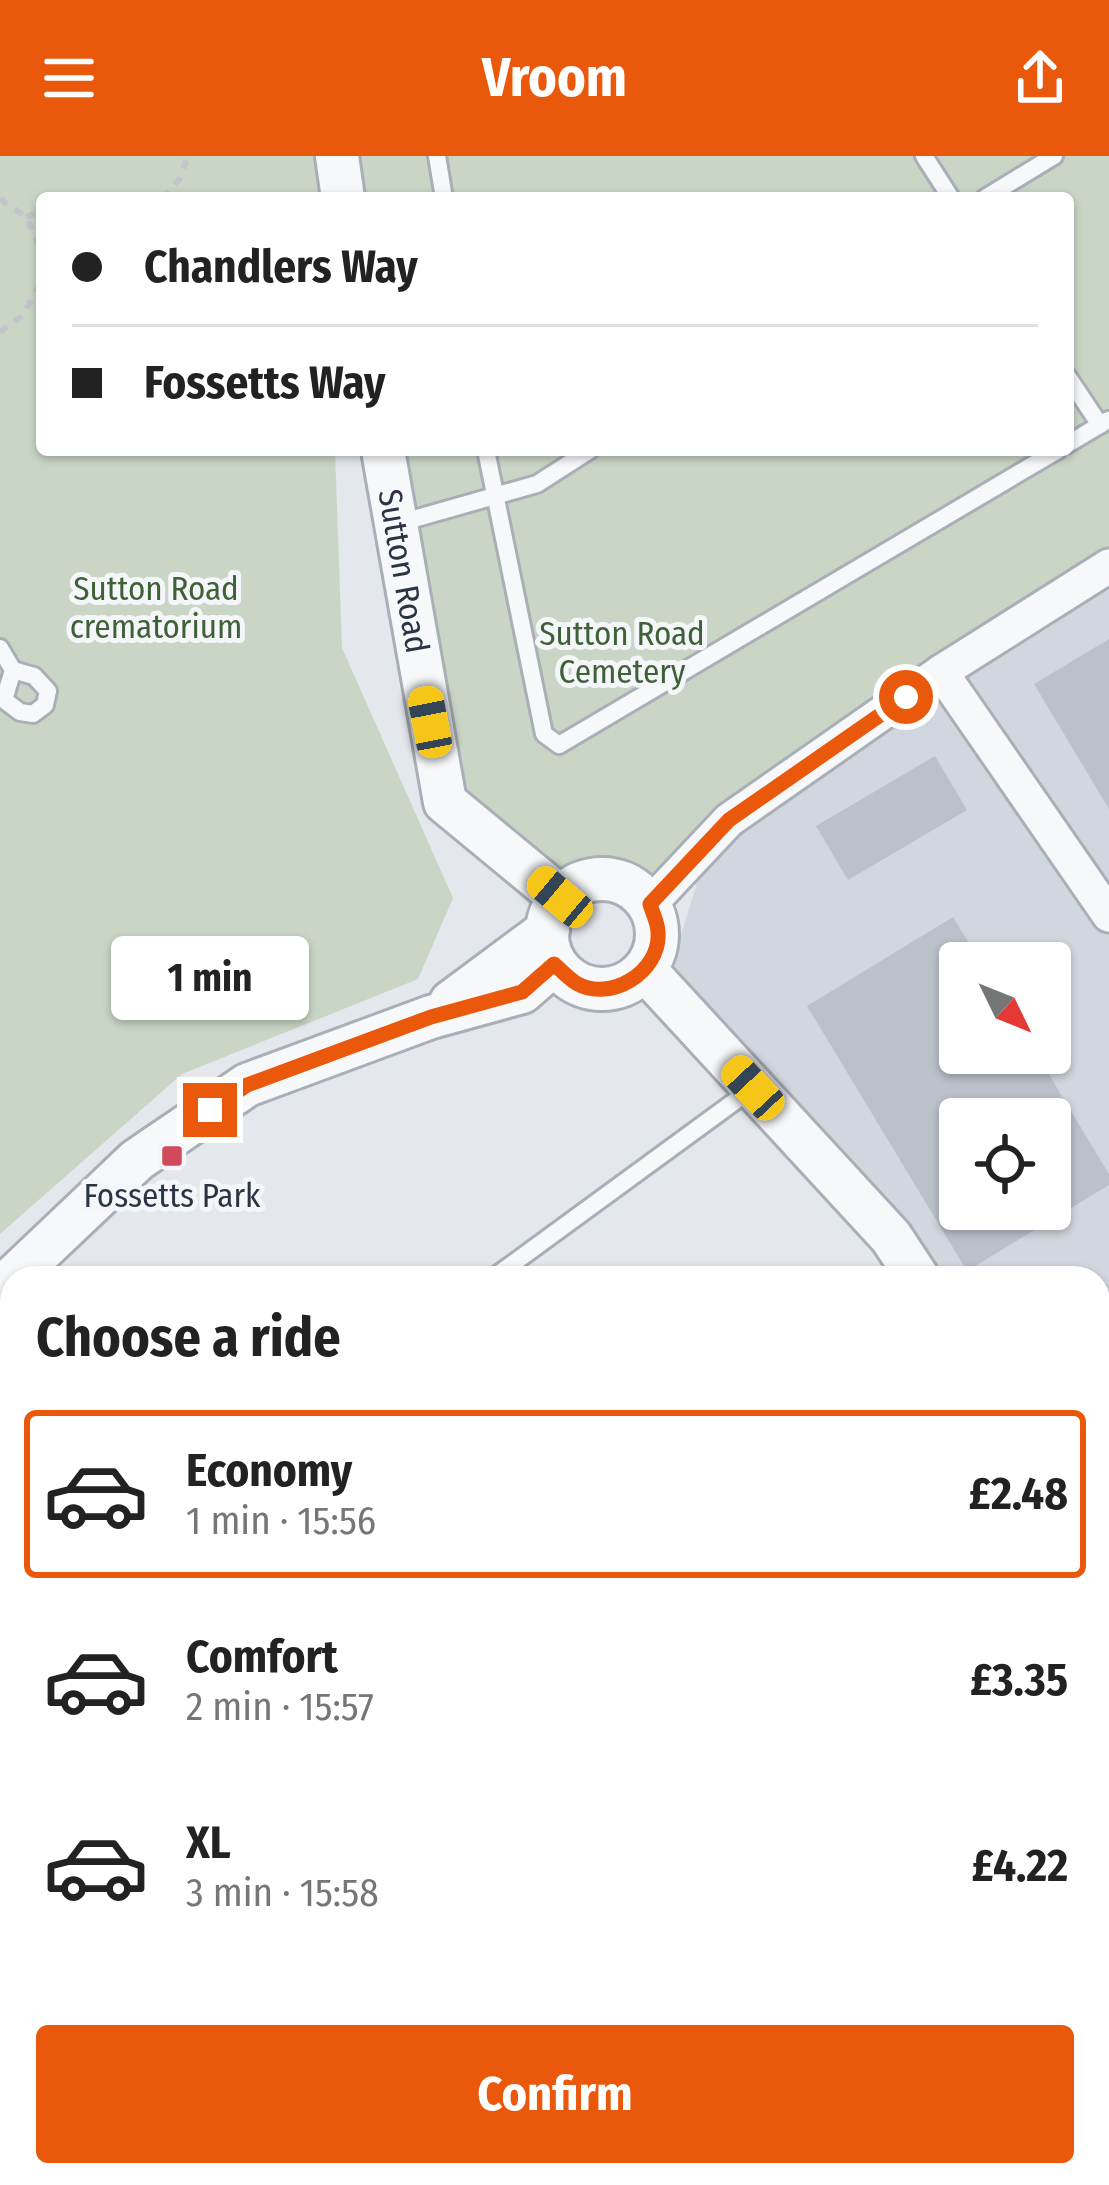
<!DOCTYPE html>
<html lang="en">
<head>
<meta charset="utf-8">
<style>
  :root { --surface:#fff; --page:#f6f6f6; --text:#222; --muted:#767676; --line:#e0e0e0; --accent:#ea580c }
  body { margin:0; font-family:"Fira Sans Condensed",sans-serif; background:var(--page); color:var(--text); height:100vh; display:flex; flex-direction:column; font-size:45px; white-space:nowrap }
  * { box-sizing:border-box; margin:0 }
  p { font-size:39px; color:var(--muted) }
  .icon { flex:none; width:66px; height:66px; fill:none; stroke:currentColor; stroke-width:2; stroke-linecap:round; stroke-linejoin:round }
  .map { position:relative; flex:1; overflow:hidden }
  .sheet { position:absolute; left:0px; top:1110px; width:1110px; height:921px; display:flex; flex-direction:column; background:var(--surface); border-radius:36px 36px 0 0; box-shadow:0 3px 9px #0004 }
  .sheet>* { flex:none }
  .banner { position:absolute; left:36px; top:36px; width:1038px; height:264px; border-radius:12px; box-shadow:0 3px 9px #0004; display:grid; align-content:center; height:264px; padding:0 36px; background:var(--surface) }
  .needle { width:78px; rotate:133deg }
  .controls { position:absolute; left:939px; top:786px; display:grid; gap:24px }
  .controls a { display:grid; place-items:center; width:132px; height:132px; border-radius:12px; background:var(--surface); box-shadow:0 3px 9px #0004; font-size:60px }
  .end { position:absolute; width:54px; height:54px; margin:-27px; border:15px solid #ea580c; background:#fff; box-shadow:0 0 0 6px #fff }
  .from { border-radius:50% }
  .bubble { position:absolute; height:84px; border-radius:12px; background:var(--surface); box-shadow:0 3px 9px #0004; font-size:39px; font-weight:700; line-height:84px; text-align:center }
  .car { position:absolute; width:36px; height:72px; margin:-36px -18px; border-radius:15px; box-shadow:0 0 9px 3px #0007; background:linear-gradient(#f5c518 24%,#345 0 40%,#f5c518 0 76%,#345 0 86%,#f5c518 0) }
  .banner b { display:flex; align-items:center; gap:42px; height:114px; font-size:45px }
  .banner b+b { border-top:3px solid var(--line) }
  .banner i { width:30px; height:30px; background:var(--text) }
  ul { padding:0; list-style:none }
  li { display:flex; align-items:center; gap:36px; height:168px; margin:0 24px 18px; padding:0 12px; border:6px solid transparent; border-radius:12px }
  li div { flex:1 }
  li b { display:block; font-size:45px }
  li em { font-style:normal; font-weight:700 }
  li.selected { border-color:var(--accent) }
  li>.icon { width:108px; height:108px; stroke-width:1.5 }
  h2 { padding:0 36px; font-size:54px; line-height:144px }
  .button { display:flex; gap:24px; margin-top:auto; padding:24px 36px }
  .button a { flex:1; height:138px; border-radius:12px; background:var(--accent); color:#fff; font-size:48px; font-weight:700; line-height:138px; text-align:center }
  header { display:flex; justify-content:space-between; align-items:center; height:156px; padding:0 36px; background:var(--accent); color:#fff; font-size:54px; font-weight:700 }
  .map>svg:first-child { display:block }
</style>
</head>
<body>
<header><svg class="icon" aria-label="menu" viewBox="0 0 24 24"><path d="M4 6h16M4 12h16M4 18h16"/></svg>Vroom<svg class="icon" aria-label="share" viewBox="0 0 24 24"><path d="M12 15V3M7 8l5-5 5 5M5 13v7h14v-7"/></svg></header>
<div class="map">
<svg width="1109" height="2029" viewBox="0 0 1109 2029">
  <rect width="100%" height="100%" fill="#e4e7ec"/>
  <path fill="#d2d6de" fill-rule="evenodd" d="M1109 421V1360L1098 1343V1122H950L664 835 710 684ZM960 807H1050V897H960ZM960 963H1050V1053H960Z"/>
  <g fill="#c9d6c5">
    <path d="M0 0H318L325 42H42V294H335L342 492 453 742 418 823 182 918 0 1078Z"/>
    <path d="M337 0H1109V410L941 516 650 748C614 719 600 717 560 741L445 646 383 294H1068V42H343Z"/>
  </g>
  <g fill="#bbc0ca" fill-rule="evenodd">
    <path d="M1109 483V653L1034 528Z"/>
    <path d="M935 600 967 654 848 724 816 670Z"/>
    <path d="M953 761 981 807H960V897H1036L1109 1018V1029L967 1115 807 850ZM960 963H1050V1053H960Z"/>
    <path d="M1109 1160V1315L1098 1321V1167Z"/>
    <path d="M1098 1614 1109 1636V1678L1098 1684Z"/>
  </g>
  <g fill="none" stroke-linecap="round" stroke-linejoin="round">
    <g stroke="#a9aeb7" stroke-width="22">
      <g id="service">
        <path d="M437 0 444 42"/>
        <path d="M924 0 951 42"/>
        <path d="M985 42 1054 0"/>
        <path d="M1068 221 1100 269"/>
        <path d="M1068 288 1108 264"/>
        <path d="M486 294 544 578 559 589 1058 294"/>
        <path d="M396 368 537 328 590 294"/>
        <path d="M0 492 13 514 34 520 48 535 45 549 33 558 20 556 4 544 13 514"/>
        <path d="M493 1122 753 932"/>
        <path d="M0 1483 12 1474"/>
      </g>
    </g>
    <g stroke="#a9aeb7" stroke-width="39">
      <g id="minor">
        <path d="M941 516 1109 759"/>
        <path d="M650 748 729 664 941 516 1109 410"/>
      </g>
    </g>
    <g stroke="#a9aeb7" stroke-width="48">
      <g id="tertiary">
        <path d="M337 0 343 42"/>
        <path id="s1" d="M383 294 445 646 560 741"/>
        <circle cx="602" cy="778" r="55"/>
        <path d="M645 814 891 1081 918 1122"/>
        <path d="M451 846 548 774"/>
        <path d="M0 1134 137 1004 247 929 431 861 522 836 554 808"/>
        <path d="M1098 1415 1109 1436"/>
      </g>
    </g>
    <g stroke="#c2c5cb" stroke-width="6" stroke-dasharray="9 9" stroke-linecap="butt">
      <path d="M163 42 180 22 188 0"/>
      <path d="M0 43 26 61 42 95"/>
      <path d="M26 61 42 54"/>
      <path d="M0 176 23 159 42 124"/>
      <path d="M1098 1977 1109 1971"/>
      <path d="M997 2029 1017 2019"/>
    </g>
    <use href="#service" stroke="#f7f8fa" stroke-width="16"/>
    <use href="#minor" stroke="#f7f8fa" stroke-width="33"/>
    <use href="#tertiary" stroke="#f7f8fa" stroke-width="42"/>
  </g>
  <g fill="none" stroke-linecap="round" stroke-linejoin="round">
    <path stroke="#ea580c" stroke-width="15" d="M210 954 247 929 431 861 522 836 554 808C561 814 568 822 576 827 610 847 661 816 658 776 658 767 652 756 650 748L729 664 906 541"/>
  </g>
  <rect fill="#d1495b" stroke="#f4f6f9" stroke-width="4.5" x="160" y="988" width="24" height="24" rx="6"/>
  <g text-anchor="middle" stroke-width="10" stroke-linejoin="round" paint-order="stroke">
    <g font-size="33" fill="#2b3445" stroke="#f4f6f9">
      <text dy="12" stroke="none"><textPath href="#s1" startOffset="123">Sutton Road</textPath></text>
    </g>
    <g font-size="33" fill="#3f6138" stroke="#f4f6f9">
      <text x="156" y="444">Sutton Road<tspan x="156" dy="38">crematorium</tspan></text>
      <text x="622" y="489">Sutton Road<tspan x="622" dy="38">Cemetery</tspan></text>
    </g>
    <g font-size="33" fill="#2b3445" stroke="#f4f6f9">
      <text x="172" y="1051">Fossetts Park</text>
    </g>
  </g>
</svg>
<div class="controls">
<a><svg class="needle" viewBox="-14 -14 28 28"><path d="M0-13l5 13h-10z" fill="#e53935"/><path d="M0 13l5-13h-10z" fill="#767676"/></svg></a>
<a><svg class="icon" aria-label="locate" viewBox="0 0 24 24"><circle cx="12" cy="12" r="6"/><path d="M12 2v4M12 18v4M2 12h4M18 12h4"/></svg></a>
</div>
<i class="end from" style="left:906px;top:541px"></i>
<i class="end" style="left:210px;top:954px"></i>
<div class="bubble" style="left:111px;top:780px;width:198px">1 min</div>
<i class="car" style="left:430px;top:566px;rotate:349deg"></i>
<i class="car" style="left:560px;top:741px;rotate:310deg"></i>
<i class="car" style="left:753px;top:932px;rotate:317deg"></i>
<div class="banner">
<b><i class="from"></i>Chandlers Way</b>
<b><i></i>Fossetts Way</b>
</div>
<section class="sheet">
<h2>Choose a ride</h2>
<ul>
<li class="selected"><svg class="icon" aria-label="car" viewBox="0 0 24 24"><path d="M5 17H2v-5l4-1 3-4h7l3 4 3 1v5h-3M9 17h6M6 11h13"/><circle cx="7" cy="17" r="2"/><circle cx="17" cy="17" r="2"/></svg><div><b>Economy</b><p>1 min · 15:56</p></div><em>£2.48</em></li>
<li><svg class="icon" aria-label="car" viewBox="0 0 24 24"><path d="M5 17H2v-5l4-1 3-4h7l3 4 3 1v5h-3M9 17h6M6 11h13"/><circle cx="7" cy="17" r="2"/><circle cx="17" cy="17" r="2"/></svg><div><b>Comfort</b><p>2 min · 15:57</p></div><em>£3.35</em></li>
<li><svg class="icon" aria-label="car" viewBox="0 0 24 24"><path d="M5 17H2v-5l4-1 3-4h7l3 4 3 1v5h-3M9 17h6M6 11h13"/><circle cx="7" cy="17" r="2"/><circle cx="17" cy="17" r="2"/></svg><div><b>XL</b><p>3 min · 15:58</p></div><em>£4.22</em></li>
</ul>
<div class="button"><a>Confirm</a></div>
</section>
</div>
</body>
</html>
